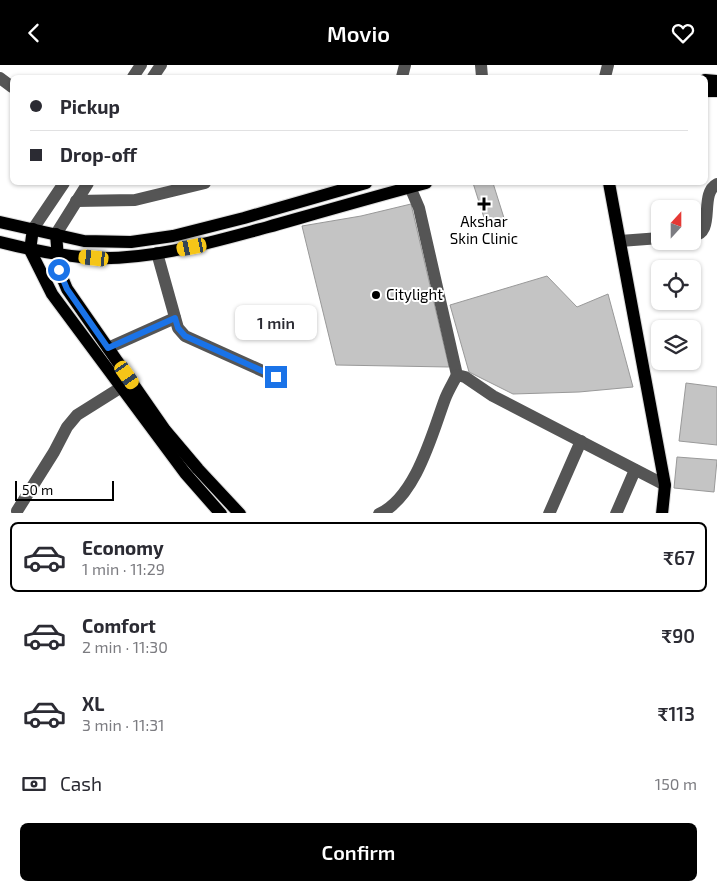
<!DOCTYPE html>
<html lang="en">
<head>
<meta charset="utf-8">
<style>
  :root { --surface:#fff; --page:#f2f2f3; --text:#2b2b33; --muted:#7c7c81; --line:#e1e1e2; --accent:#000 }
  body { margin:0; font-family:"Exo 2",sans-serif; background:var(--page); color:var(--text); height:100vh; display:flex; flex-direction:column; font-size:19px; white-space:nowrap }
  * { box-sizing:border-box; margin:0 }
  p { font-size:16px; color:var(--muted) }
  .icon { flex:none; width:28px; height:28px; fill:none; stroke:currentColor; stroke-width:2; stroke-linecap:round; stroke-linejoin:round }
  .map { position:relative; height:448px; overflow:hidden }
  .sheet { display:flex; flex-direction:column; background:var(--surface); flex:1 }
  .sheet>* { flex:none }
  .hud { position:absolute; left:10px; top:10px; width:698px; height:110px; border-radius:8px; box-shadow:0 1px 4px #0004; display:grid; align-content:center; height:110px; padding:0 20px; background:var(--surface) }
  .needle { width:32px; rotate:21deg }
  .buttons { position:absolute; left:651px; top:135px; display:grid; gap:10px }
  .buttons a { display:grid; place-items:center; width:50px; height:50px; border-radius:8px; background:var(--surface); box-shadow:0 1px 4px #0004; font-size:25px }
  .scale { position:absolute; left:15px; bottom:12px; width:99px; box-sizing:border-box; padding-left:5px; border:2px solid #000; border-top:0; font-size:14px; line-height:18px; white-space:nowrap; color:#000; -webkit-text-stroke:4px #fff; paint-order:stroke }
  .end { position:absolute; width:22px; height:22px; margin:-11px; border:6px solid #1a73e8; background:#fff; box-shadow:0 0 0 2px #fff }
  .from { border-radius:50% }
  .bubble { position:absolute; height:35px; border-radius:8px; background:var(--surface); box-shadow:0 1px 4px #0004; font-size:16px; font-weight:600; line-height:35px; text-align:center }
  .car { position:absolute; width:15px; height:30px; margin:-15px -8px; border-radius:6px; box-shadow:0 0 4px 1px #0007; background:linear-gradient(#f5c518 24%,#345 0 40%,#f5c518 0 76%,#345 0 86%,#f5c518 0) }
  .hud b { display:flex; align-items:center; gap:18px; height:48px; font-size:19px }
  .hud b+b { border-top:1px solid var(--line) }
  .hud i { width:12px; height:12px; background:var(--text) }
  ul { padding:9px 0 0; list-style:none }
  li { display:flex; align-items:center; gap:15px; height:70px; margin:0 10px 8px; padding:0 10px; border:2px solid transparent; border-radius:8px }
  li div { flex:1 }
  li b { display:block; font-size:19px }
  li em { font-style:normal; font-weight:600 }
  li.active { border-color:var(--accent) }
  li>.icon { width:45px; height:45px; stroke-width:1.5 }
  .pay { display:flex; align-items:center; gap:12px; height:55px; padding:0 20px; font-size:19px }
  .pay p { margin-inline-start:auto }
  .button { display:flex; gap:10px; margin-top:auto; padding:10px 20px }
  .button a { flex:1; height:58px; border-radius:8px; background:var(--accent); color:#fff; font-size:20px; font-weight:600; line-height:58px; text-align:center }
  header { display:flex; justify-content:space-between; align-items:center; height:65px; padding:0 20px; background:var(--accent); color:#fff; font-size:22px; font-weight:600 }
  .map>svg:first-child { display:block }
</style>
</head>
<body>
<header><svg class="icon" aria-label="back" viewBox="0 0 24 24"><path d="M15 5l-7 7 7 7"/></svg>Movio<svg class="icon" aria-label="heart" viewBox="0 0 24 24"><path d="M12 20l-8-8c-3-5 5-10 8-4 3-6 11-1 8 4z"/></svg></header>
<div class="map">
<svg width="717" height="449" viewBox="0 0 717 449">
  <rect width="100%" height="100%" fill="#fff"/>
  <g fill="#c4c4c4" stroke="#999">
    <path d="M473 118H493L504 153 486 159Z"/>
    <path d="M411 139 449 302 336 300 302 161 361 151Z"/>
    <path d="M547 211 577 242 608 229 633 322 579 327 513 329 469 307 450 240Z"/>
    <path d="M686 318 717 322V380L679 376Z"/>
    <path d="M677 392 717 395 714 427 674 423Z"/>
  </g>
  <g fill="none" stroke-linecap="round" stroke-linejoin="round">
    <g stroke="#dbdbdb" stroke-width="14">
      <g id="major">
        <path d="M705 15 717 16"/>
        <path d="M705 26H717"/>
        <path d="M609 118 665 420 662 449"/>
        <path d="M0 157 84 176 131 177 173 171 244 153 366 118"/>
        <path d="M33 164 30 185 52 229 185 408 221 449"/>
        <path d="M56 169 59 205 67 224 165 365 198 404 240 449"/>
        <path d="M0 177C31 185 62 191 93 193 153 195 212 177 268 162 321 147 373 132 426 118"/>
      </g>
    </g>
    <g stroke="#555" stroke-width="12">
      <path d="M481 0 482 12"/>
      <path d="M133 12 141 0"/>
      <path d="M153 12 161 0"/>
      <path d="M402 12 405 0"/>
      <path d="M605 12 608 0"/>
      <path d="M0 13 12 22"/>
      <path d="M410 122 419 143 457 310 465 312 493 331 665 420"/>
      <path d="M76 136 135 135 205 118"/>
      <path d="M33 164 64 118"/>
      <path d="M56 169 88 118"/>
      <path d="M692 171C717 169 698 129 717 119"/>
      <path d="M620 176 660 173"/>
      <path d="M157 188 178 263 185 271 276 312"/>
      <path d="M108 283 175 253"/>
      <path d="M17 446 54 387 67 362 77 350 120 323"/>
      <path d="M379 449C416 432 432 369 445 334 448 326 453 318 457 310"/>
      <path d="M549 449 581 376"/>
      <path d="M616 449 635 405"/>
    </g>
    <use href="#major" stroke="#000" stroke-width="12"/>
  </g>
  <g fill="none" stroke-linecap="round" stroke-linejoin="round">
    <path stroke="#1a73e8" stroke-width="6" d="M59 205 67 224 108 283 175 253 178 263 185 271 276 312"/>
  </g>
  <g fill="#000" stroke="#fff" stroke-width="2">
    <path d="M481.5 131.5h5v5h5v5h-5v5h-5v-5h-5v-5h5z"/>
    <circle cx="376" cy="230" r="5"/>
  </g>
  <g text-anchor="middle" stroke-width="4" stroke-linejoin="round" paint-order="stroke">
    <g font-size="15" fill="#000" stroke="#fff">
      <text x="484" y="162">Akshar<tspan x="484" dy="17">Skin Clinic</tspan></text>
      <text x="386" y="235" text-anchor="start">Citylight</text>
    </g>
  </g>
</svg>
<div class="buttons">
<a><svg class="needle" viewBox="-14 -14 28 28"><path d="M0-13l5 13h-10z" fill="#e53935"/><path d="M0 13l5-13h-10z" fill="#7c7c81"/></svg></a>
<a><svg class="icon" aria-label="locate" viewBox="0 0 24 24"><circle cx="12" cy="12" r="6"/><path d="M12 2v4M12 18v4M2 12h4M18 12h4"/></svg></a>
<a><svg class="icon" aria-label="layers" viewBox="0 0 24 24"><path d="M12 4l9 5-9 5-9-5zM3 14l9 5 9-5"/></svg></a>
</div>
<div class="scale">50 m</div>
<i class="end from" style="left:59px;top:205px"></i>
<i class="end" style="left:276px;top:312px"></i>
<div class="bubble" style="left:235px;top:240px;width:82px">1 min</div>
<i class="car" style="left:192px;top:182px;rotate:259deg"></i>
<i class="car" style="left:94px;top:193px;rotate:276deg"></i>
<i class="car" style="left:127px;top:310px;rotate:145deg"></i>
<div class="hud">
<b><i class="from"></i>Pickup</b>
<b><i></i>Drop-off</b>
</div>
</div>
<section class="sheet">
<ul>
<li class="active"><svg class="icon" aria-label="car" viewBox="0 0 24 24"><path d="M5 17H2v-5l4-1 3-4h7l3 4 3 1v5h-3M9 17h6M6 11h13"/><circle cx="7" cy="17" r="2"/><circle cx="17" cy="17" r="2"/></svg><div><b>Economy</b><p>1 min · 11:29</p></div><em>₹67</em></li>
<li><svg class="icon" aria-label="car" viewBox="0 0 24 24"><path d="M5 17H2v-5l4-1 3-4h7l3 4 3 1v5h-3M9 17h6M6 11h13"/><circle cx="7" cy="17" r="2"/><circle cx="17" cy="17" r="2"/></svg><div><b>Comfort</b><p>2 min · 11:30</p></div><em>₹90</em></li>
<li><svg class="icon" aria-label="car" viewBox="0 0 24 24"><path d="M5 17H2v-5l4-1 3-4h7l3 4 3 1v5h-3M9 17h6M6 11h13"/><circle cx="7" cy="17" r="2"/><circle cx="17" cy="17" r="2"/></svg><div><b>XL</b><p>3 min · 11:31</p></div><em>₹113</em></li>
</ul>
<div class="pay"><svg class="icon" aria-label="cash" viewBox="0 0 24 24"><path d="M3 7h18v10H3z"/><circle cx="12" cy="12" r="2"/></svg>Cash<p>150 m</p></div>
<div class="button"><a>Confirm</a></div>
</section>
</body>
</html>
